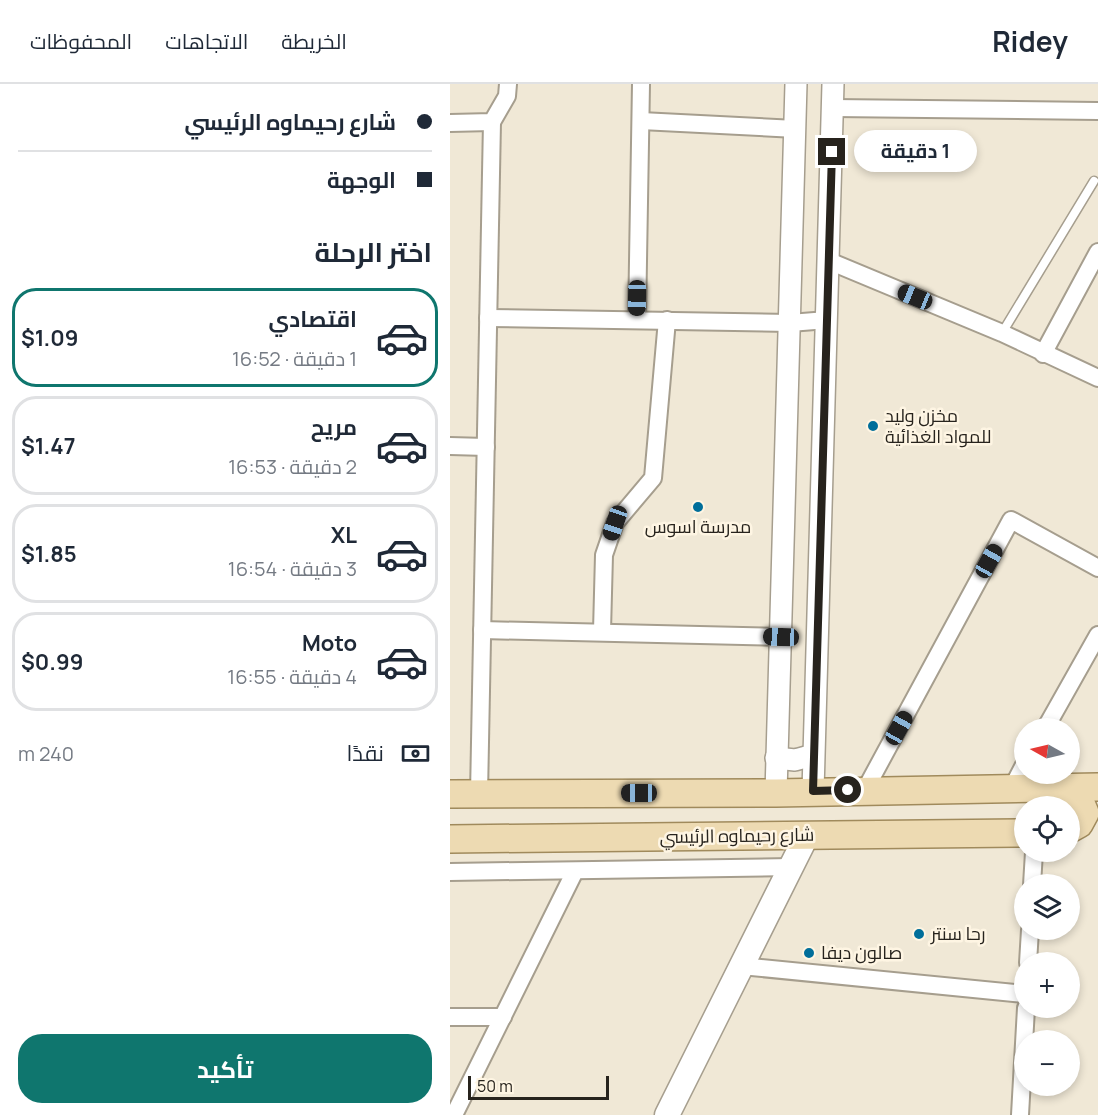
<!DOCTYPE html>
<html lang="ar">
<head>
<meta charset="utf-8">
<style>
  :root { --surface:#fff; --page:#f6f6f7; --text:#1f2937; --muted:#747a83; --line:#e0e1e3; --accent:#0f766e }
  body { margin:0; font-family:Manrope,Cairo,sans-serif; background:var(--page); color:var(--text); direction:rtl; height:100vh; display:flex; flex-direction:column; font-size:22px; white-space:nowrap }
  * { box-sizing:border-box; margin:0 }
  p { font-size:20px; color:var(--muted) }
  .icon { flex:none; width:33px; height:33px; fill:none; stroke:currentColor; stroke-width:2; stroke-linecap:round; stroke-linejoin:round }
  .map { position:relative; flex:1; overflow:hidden; direction:ltr }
  .sheet { display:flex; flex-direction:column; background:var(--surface); width:450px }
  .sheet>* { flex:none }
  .hud { display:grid; align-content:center; height:132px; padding:0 18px; background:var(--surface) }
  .needle { width:39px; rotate:278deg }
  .controls { position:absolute; left:564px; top:634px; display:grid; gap:12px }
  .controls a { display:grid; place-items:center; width:66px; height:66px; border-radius:50%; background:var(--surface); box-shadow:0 3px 9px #0003; font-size:30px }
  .scale { position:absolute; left:18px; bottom:15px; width:141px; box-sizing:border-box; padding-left:6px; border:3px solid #27231d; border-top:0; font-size:16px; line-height:21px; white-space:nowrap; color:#27231d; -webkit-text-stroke:4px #fef5e3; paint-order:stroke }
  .end { position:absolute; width:27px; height:27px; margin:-14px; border:8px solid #27231d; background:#fff; box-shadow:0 0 0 3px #fff }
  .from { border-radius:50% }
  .bubble { position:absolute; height:42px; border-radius:21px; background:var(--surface); box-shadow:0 3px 9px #0003; font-size:20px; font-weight:700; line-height:42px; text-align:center; direction:rtl }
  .car { position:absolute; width:18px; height:36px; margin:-18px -9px; border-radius:8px; box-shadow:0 0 4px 2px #0007; background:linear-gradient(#222 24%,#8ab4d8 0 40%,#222 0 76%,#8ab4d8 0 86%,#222 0) }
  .hud b { display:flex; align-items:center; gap:21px; height:57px; font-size:22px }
  .hud b+b { border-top:2px solid var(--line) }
  .hud i { width:15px; height:15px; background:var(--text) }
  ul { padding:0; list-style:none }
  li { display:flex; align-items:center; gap:18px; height:99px; margin:0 12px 9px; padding:0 6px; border:3px solid var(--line); border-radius:24px }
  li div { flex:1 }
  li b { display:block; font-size:22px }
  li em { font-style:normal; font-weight:700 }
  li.on { border-color:var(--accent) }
  li>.icon { width:54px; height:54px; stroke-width:1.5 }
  h2 { padding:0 18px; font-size:27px; line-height:72px }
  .pay { display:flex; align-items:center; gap:15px; height:66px; padding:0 18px; font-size:22px }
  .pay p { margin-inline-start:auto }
  .primary-button { display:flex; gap:12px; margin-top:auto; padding:12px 18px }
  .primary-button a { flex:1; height:69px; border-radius:24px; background:var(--accent); color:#fff; font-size:24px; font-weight:700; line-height:69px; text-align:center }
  header { display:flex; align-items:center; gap:36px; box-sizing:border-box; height:84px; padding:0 30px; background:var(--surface); border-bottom:2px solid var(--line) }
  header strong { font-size:28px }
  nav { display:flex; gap:33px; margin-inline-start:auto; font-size:21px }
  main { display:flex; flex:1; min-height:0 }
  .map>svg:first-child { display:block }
</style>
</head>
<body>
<header>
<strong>Ridey</strong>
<nav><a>الخريطة</a><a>الاتجاهات</a><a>المحفوظات</a></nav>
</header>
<main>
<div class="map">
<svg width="648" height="1031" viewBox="0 0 648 1031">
  <rect width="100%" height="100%" fill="#f0e8d6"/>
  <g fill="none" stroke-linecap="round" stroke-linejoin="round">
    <g stroke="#a69e8e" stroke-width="11">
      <path id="service" d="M552 249 644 97"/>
    </g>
    <g stroke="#a69e8e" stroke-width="20">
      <g id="minor">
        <path d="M383 24 648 27"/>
        <path d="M191 37 346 45"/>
        <path d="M0 39 42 38 57 12 58 0"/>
        <path d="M379 177 552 249 648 294"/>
        <path d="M38 234 340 239 377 236"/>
        <path d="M187 236 191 0"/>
        <path d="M593 270 648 168"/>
        <path d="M0 362 36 363"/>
        <path d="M32 546 331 553"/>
        <path d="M152 547 154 471 165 439 203 394 217 236"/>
        <path d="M595 645 648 551"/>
        <path d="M562 704 574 681"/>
        <path d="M415 706 561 436 648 484"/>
        <path d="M29 710 42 38"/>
        <path d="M0 788 341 783"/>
        <path d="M582 801 584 768"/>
        <path d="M578 879 580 846"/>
        <path d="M291 882 574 910"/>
        <path d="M0 933H53"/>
        <path d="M4 1031 125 787"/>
        <path d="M570 1031 576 924"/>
      </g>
    </g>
    <g stroke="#a69e8e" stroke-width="24">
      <g id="tertiary">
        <path d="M326 674 345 676 363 671"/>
        <path d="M363 707 383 0"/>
        <path d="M326 709 346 0"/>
      </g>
    </g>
    <g stroke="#a69e8e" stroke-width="27">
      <path id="secondary" d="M217 1031 357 751"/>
    </g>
    <g stroke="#a08a5c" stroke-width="30">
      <g id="primary">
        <path d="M614 703 630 717 635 729 629 740 620 745"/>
        <path d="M0 710 326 709 648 703"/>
        <path d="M0 755 574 749"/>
      </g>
    </g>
    <use href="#service" stroke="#fff" stroke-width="8"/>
    <use href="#minor" stroke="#fff" stroke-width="16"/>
    <use href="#tertiary" stroke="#fff" stroke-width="21"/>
    <use href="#secondary" stroke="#fff" stroke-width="24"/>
    <use href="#primary" stroke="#eddab2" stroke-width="27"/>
  </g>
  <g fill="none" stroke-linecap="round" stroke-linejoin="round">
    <path stroke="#27231d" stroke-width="8" d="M382 68 363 707 398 706"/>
  </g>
  <g fill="#006e9a" stroke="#fef5e3" stroke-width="2">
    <circle cx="423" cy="342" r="6"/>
    <circle cx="248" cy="423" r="6"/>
    <circle cx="469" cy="850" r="6"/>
    <circle cx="359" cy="869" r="6"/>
  </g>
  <g text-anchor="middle" stroke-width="5" stroke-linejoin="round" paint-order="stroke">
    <g font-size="18" fill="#27231d" stroke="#fef5e3" text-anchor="start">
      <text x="435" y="338">مخزن وليد<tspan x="435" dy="21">للمواد الغذائية</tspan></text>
      <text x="248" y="449" text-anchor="middle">مدرسة اسوس</text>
      <text x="481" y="856">رحا سنتر</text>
      <text x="371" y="875">صالون ديفا</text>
    </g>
    <g font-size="18" fill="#27231d" stroke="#fef5e3">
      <text transform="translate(287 752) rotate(-1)" y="6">شارع رحيماوه الرئيسي</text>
    </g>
  </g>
</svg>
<div class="controls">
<a><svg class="needle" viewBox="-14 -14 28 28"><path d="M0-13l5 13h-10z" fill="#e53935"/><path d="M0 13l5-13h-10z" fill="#747a83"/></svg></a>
<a><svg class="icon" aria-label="locate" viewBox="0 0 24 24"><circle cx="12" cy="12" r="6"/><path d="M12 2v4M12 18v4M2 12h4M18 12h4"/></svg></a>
<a><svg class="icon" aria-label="layers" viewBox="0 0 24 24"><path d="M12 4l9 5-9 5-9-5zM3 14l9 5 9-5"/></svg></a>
<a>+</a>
<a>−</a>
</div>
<div class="scale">50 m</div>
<i class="end from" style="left:398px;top:706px"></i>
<i class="end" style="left:382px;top:68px"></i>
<div class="bubble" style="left:404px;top:46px;width:123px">1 دقيقة</div>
<i class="car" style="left:465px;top:213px;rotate:292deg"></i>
<i class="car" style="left:187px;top:214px;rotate:181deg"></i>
<i class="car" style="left:165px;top:439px;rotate:199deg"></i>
<i class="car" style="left:539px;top:477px;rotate:29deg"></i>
<i class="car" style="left:331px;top:553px;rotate:272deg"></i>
<i class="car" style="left:449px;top:644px;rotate:29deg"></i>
<i class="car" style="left:189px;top:709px;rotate:270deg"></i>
</div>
<section class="sheet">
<div class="hud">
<b><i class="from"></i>شارع رحيماوه الرئيسي</b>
<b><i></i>الوجهة</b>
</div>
<h2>اختر الرحلة</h2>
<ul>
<li class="on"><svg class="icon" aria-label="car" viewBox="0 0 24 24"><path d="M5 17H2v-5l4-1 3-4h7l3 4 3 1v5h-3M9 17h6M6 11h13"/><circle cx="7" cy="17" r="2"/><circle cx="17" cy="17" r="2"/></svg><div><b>اقتصادي</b><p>1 دقيقة · 16:52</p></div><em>$1.09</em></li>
<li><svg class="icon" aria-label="car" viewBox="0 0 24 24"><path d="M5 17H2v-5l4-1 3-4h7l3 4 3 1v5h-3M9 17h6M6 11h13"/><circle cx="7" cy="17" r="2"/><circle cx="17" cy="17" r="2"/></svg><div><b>مريح</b><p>2 دقيقة · 16:53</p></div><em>$1.47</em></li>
<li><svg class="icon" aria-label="car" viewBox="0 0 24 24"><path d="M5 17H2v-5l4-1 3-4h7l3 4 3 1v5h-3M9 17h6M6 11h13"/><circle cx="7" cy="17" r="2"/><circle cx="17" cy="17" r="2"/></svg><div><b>XL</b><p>3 دقيقة · 16:54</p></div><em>$1.85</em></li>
<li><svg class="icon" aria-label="car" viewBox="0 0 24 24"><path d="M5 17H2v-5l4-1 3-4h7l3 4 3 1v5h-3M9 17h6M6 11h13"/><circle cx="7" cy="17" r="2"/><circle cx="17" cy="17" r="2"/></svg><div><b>Moto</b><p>4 دقيقة · 16:55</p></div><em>$0.99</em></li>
</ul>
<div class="pay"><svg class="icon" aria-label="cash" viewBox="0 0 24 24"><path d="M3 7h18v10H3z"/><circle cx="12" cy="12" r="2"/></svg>نقدًا<p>240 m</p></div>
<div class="primary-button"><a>تأكيد</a></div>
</section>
</main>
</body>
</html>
